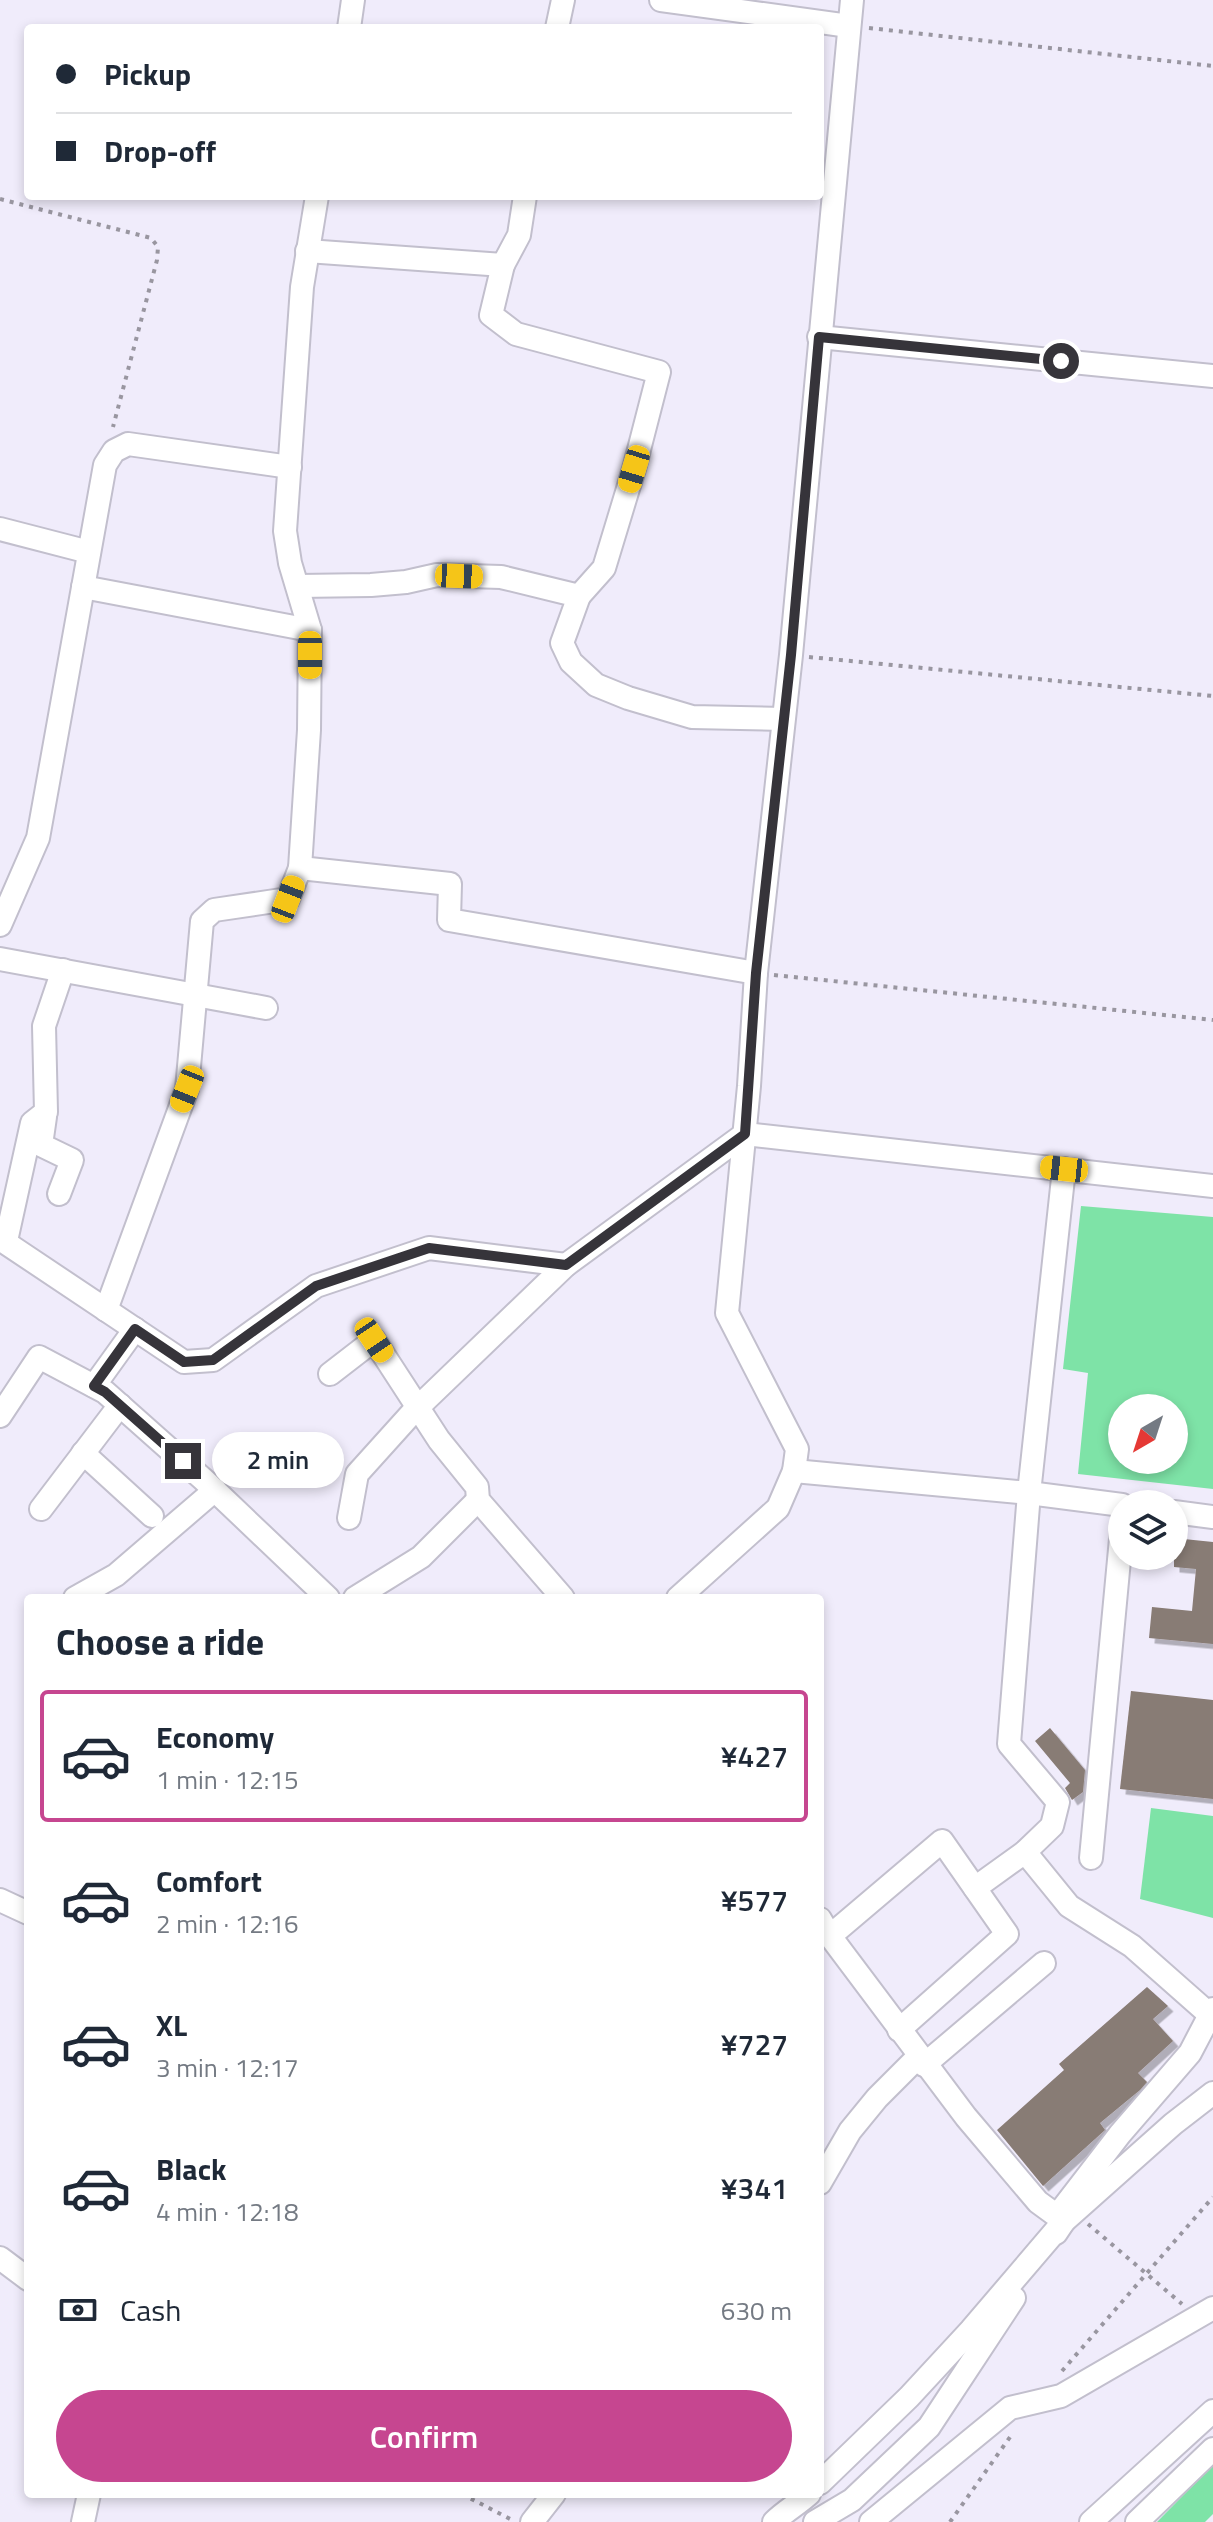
<!DOCTYPE html>
<html lang="en">
<head>
<meta charset="utf-8">
<style>
  :root { --surface:#fff; --page:#f6f6f7; --text:#1f2937; --muted:#747a83; --line:#e0e1e3; --accent:#c64690 }
  body { margin:0; font-family:"Titillium Web",sans-serif; background:var(--page); color:var(--text); height:100vh; display:flex; flex-direction:column; font-size:30px; white-space:nowrap }
  * { box-sizing:border-box; margin:0 }
  p { font-size:26px; color:var(--muted) }
  .icon { flex:none; width:44px; height:44px; fill:none; stroke:currentColor; stroke-width:2; stroke-linecap:round; stroke-linejoin:round }
  .map { position:relative; flex:1; overflow:hidden }
  .side { position:absolute; left:24px; top:1594px; width:800px; height:904px; display:flex; flex-direction:column; background:var(--surface); border-radius:8px; box-shadow:0 4px 12px #0003 }
  .side>* { flex:none }
  .banner { position:absolute; left:24px; top:24px; width:800px; height:176px; border-radius:8px; box-shadow:0 4px 12px #0003; display:grid; align-content:center; height:176px; padding:0 32px; background:var(--surface) }
  .needle { width:52px; rotate:219deg }
  .tools { position:absolute; left:1108px; top:1394px; display:grid; gap:16px }
  .tools a { display:grid; place-items:center; width:80px; height:80px; border-radius:50%; background:var(--surface); box-shadow:0 4px 12px #0003; font-size:40px }
  .end { position:absolute; width:36px; height:36px; margin:-18px; border:10px solid #36343a; background:#fff; box-shadow:0 0 0 4px #fff }
  .from { border-radius:50% }
  .bubble { position:absolute; height:56px; border-radius:28px; background:var(--surface); box-shadow:0 4px 12px #0003; font-size:26px; font-weight:600; line-height:56px; text-align:center }
  .car { position:absolute; width:24px; height:48px; margin:-24px -12px; border-radius:10px; box-shadow:0 0 6px 2px #0007; background:linear-gradient(#f5c518 24%,#345 0 40%,#f5c518 0 76%,#345 0 86%,#f5c518 0) }
  .banner b { display:flex; align-items:center; gap:28px; height:76px; font-size:30px }
  .banner b+b { border-top:2px solid var(--line) }
  .banner i { width:20px; height:20px; background:var(--text) }
  ul { padding:0; list-style:none }
  li { display:flex; align-items:center; gap:24px; height:132px; margin:0 16px 12px; padding:0 16px; border:4px solid transparent; border-radius:8px }
  li div { flex:1 }
  li b { display:block; font-size:30px }
  li em { font-style:normal; font-weight:600 }
  li.current { border-color:var(--accent) }
  li>.icon { width:72px; height:72px; stroke-width:1.5 }
  h2 { padding:0 32px; font-size:36px; line-height:96px }
  .pay { display:flex; align-items:center; gap:20px; height:88px; padding:0 32px; font-size:30px }
  .pay p { margin-inline-start:auto }
  .primary-button { display:flex; gap:16px; margin-top:auto; padding:16px 32px }
  .primary-button a { flex:1; height:92px; border-radius:48px; background:var(--accent); color:#fff; font-size:32px; font-weight:600; line-height:92px; text-align:center }
  .map>svg:first-child { display:block }
</style>
</head>
<body>
<div class="map">
<svg width="1213" height="2522" viewBox="0 0 1213 2522">
  <defs>
    <filter id="shadow"><feDropShadow dx="5.5" dy="5.5" stdDeviation="0" flood-color="#0004"/></filter>
  </defs>
  <rect width="100%" height="100%" fill="#f0ecfb"/>
  <g fill="#7ee3a7" fill-rule="evenodd">
    <path d="M1081 1206 1213 1217V1489L1078 1474 1088 1373 1063 1369ZM1122 1408H1174V1460H1122Z"/>
    <path d="M1151 1808 1213 1816V1918L1140 1899Z"/>
    <path d="M1213 2465V2514L1205 2522H1157Z"/>
  </g>
  <g fill="#887b74" filter="url(#shadow)">
    <path d="M1174 1538 1213 1542V1644L1149 1638 1152 1607 1192 1611 1196 1569 1174 1567Z"/>
    <path d="M1131 1691 1213 1700V1799L1120 1789Z"/>
    <path d="M1050 1728 1085 1770 1083 1792 1072 1800 1065 1788 1070 1783 1035 1741Z"/>
    <path d="M1147 1987 1168 2006 1153 2019 1173 2041 1138 2073 1147 2082 1140 2090 1100 2123 1105 2130 1043 2186 997 2130 1064 2070 1059 2064Z"/>
  </g>
  <g fill="none" stroke-linecap="round" stroke-linejoin="round">
    <g stroke="#c2bfcd" stroke-width="26">
      <g id="minor">
        <path d="M661 0 849 26"/>
        <path d="M349 28 353 0"/>
        <path d="M557 28 563 0"/>
        <path d="M525 196 519 235 503 265 491 315 516 334 659 372 634 469 604 568 579 596"/>
        <path d="M307 251 503 265"/>
        <path d="M819 337 1213 376"/>
        <path d="M0 529 89 552"/>
        <path d="M298 586 371 585 406 582 437 575 501 577 579 596 562 643 571 662 596 685 628 698 692 717 783 719"/>
        <path d="M83 587 310 630"/>
        <path d="M300 868 309 730 310 630 290 563 285 531 302 287 317 196"/>
        <path d="M0 925 38 838 105 465 114 451 128 444 290 467"/>
        <path d="M0 959 266 1008"/>
        <path d="M45 1117 41 1145 72 1160 59 1194"/>
        <path d="M0 1239 184 1362 213 1360 316 1286 429 1248 566 1265"/>
        <path d="M6 1241 32 1123 46 1112 44 1026 63 970"/>
        <path d="M106 1310 187 1089 202 921 214 910 288 899 300 868 450 884 449 920 756 973"/>
        <path d="M330 1374 374 1340 439 1440 477 1487 478 1500 563 1598"/>
        <path d="M94 1386 135 1329"/>
        <path d="M0 1416 39 1357 105 1392 204 1480 328 1598"/>
        <path d="M83 1453 152 1516"/>
        <path d="M794 1471 1029 1493 1122 1505"/>
        <path d="M41 1509 120 1405"/>
        <path d="M1174 1512 1213 1517"/>
        <path d="M349 1518 357 1474 412 1413 566 1265 745 1134 1213 1186"/>
        <path d="M75 1598 116 1575 215 1490"/>
        <path d="M355 1598 421 1557 478 1500"/>
        <path d="M678 1598 778 1508 794 1471 797 1449 727 1313 749 1086 756 973 791 655 852 0"/>
        <path d="M1025 1852 1052 1826 1058 1802 1009 1744 1029 1493 1064 1169"/>
        <path d="M1091 1858 1122 1528"/>
        <path d="M975 1888 1025 1852 1069 1906 1132 1946 1209 2014"/>
        <path d="M0 1900 28 1913"/>
        <path d="M820 1919 830 1936 966 2117 1038 2202 1064 2221 971 2330 909 2397 820 2483"/>
        <path d="M830 1936 942 1841 1007 1934 899 2030"/>
        <path d="M924 2065 1044 1963"/>
        <path d="M820 2183 850 2131 877 2098 918 2057"/>
        <path d="M1063 2208 1120 2134 1190 2053 1213 2009"/>
        <path d="M1056 2233 1064 2221 1173 2124 1213 2093"/>
        <path d="M0 2258 28 2279"/>
        <path d="M83 2522 89 2494"/>
        <path d="M532 2522 554 2494"/>
        <path d="M774 2522C785 2511 797 2505 809 2494"/>
        <path d="M815 2522 852 2500 929 2427 1014 2298"/>
        <path d="M871 2522 1010 2408 1061 2396 1213 2308"/>
        <path d="M1091 2522 1213 2411"/>
        <path d="M1137 2522 1213 2449"/>
      </g>
    </g>
    <g stroke="#9996a0" stroke-width="4" stroke-dasharray="4 6" stroke-linecap="butt">
      <path d="M869 28 1213 66"/>
      <path d="M0 199 151 238 158 247 157 260 113 427"/>
      <path d="M809 657 1213 696"/>
      <path d="M774 975 1213 1020"/>
      <path d="M1088 2224 1182 2304"/>
      <path d="M1062 2371 1213 2197"/>
      <path d="M462 2494 514 2521"/>
      <path d="M950 2522 1010 2437"/>
    </g>
    <use href="#minor" stroke="#fff" stroke-width="22"/>
  </g>
  <g fill="none" stroke-linecap="round" stroke-linejoin="round">
    <path stroke="#36343a" stroke-width="10" d="M183 1461 105 1392 94 1386 135 1329 184 1362 213 1360 316 1286 429 1248 566 1265 745 1134 756 973 791 655 819 337 1061 361"/>
  </g>
</svg>
<div class="tools">
<a><svg class="needle" viewBox="-14 -14 28 28"><path d="M0-13l5 13h-10z" fill="#e53935"/><path d="M0 13l5-13h-10z" fill="#747a83"/></svg></a>
<a><svg class="icon" aria-label="layers" viewBox="0 0 24 24"><path d="M12 4l9 5-9 5-9-5zM3 14l9 5 9-5"/></svg></a>
</div>
<i class="end from" style="left:1061px;top:361px"></i>
<i class="end" style="left:183px;top:1461px"></i>
<div class="bubble" style="left:212px;top:1432px;width:132px">2 min</div>
<i class="car" style="left:634px;top:469px;rotate:197deg"></i>
<i class="car" style="left:459px;top:576px;rotate:92deg"></i>
<i class="car" style="left:310px;top:655px;rotate:180deg"></i>
<i class="car" style="left:288px;top:899px;rotate:21deg"></i>
<i class="car" style="left:187px;top:1089px;rotate:202deg"></i>
<i class="car" style="left:1064px;top:1169px;rotate:276deg"></i>
<i class="car" style="left:374px;top:1340px;rotate:146deg"></i>
<div class="banner">
<b><i class="from"></i>Pickup</b>
<b><i></i>Drop-off</b>
</div>
<section class="side">
<h2>Choose a ride</h2>
<ul>
<li class="current"><svg class="icon" aria-label="car" viewBox="0 0 24 24"><path d="M5 17H2v-5l4-1 3-4h7l3 4 3 1v5h-3M9 17h6M6 11h13"/><circle cx="7" cy="17" r="2"/><circle cx="17" cy="17" r="2"/></svg><div><b>Economy</b><p>1 min · 12:15</p></div><em>¥427</em></li>
<li><svg class="icon" aria-label="car" viewBox="0 0 24 24"><path d="M5 17H2v-5l4-1 3-4h7l3 4 3 1v5h-3M9 17h6M6 11h13"/><circle cx="7" cy="17" r="2"/><circle cx="17" cy="17" r="2"/></svg><div><b>Comfort</b><p>2 min · 12:16</p></div><em>¥577</em></li>
<li><svg class="icon" aria-label="car" viewBox="0 0 24 24"><path d="M5 17H2v-5l4-1 3-4h7l3 4 3 1v5h-3M9 17h6M6 11h13"/><circle cx="7" cy="17" r="2"/><circle cx="17" cy="17" r="2"/></svg><div><b>XL</b><p>3 min · 12:17</p></div><em>¥727</em></li>
<li><svg class="icon" aria-label="car" viewBox="0 0 24 24"><path d="M5 17H2v-5l4-1 3-4h7l3 4 3 1v5h-3M9 17h6M6 11h13"/><circle cx="7" cy="17" r="2"/><circle cx="17" cy="17" r="2"/></svg><div><b>Black</b><p>4 min · 12:18</p></div><em>¥341</em></li>
</ul>
<div class="pay"><svg class="icon" aria-label="cash" viewBox="0 0 24 24"><path d="M3 7h18v10H3z"/><circle cx="12" cy="12" r="2"/></svg>Cash<p>630 m</p></div>
<div class="primary-button"><a>Confirm</a></div>
</section>
</div>
</body>
</html>
